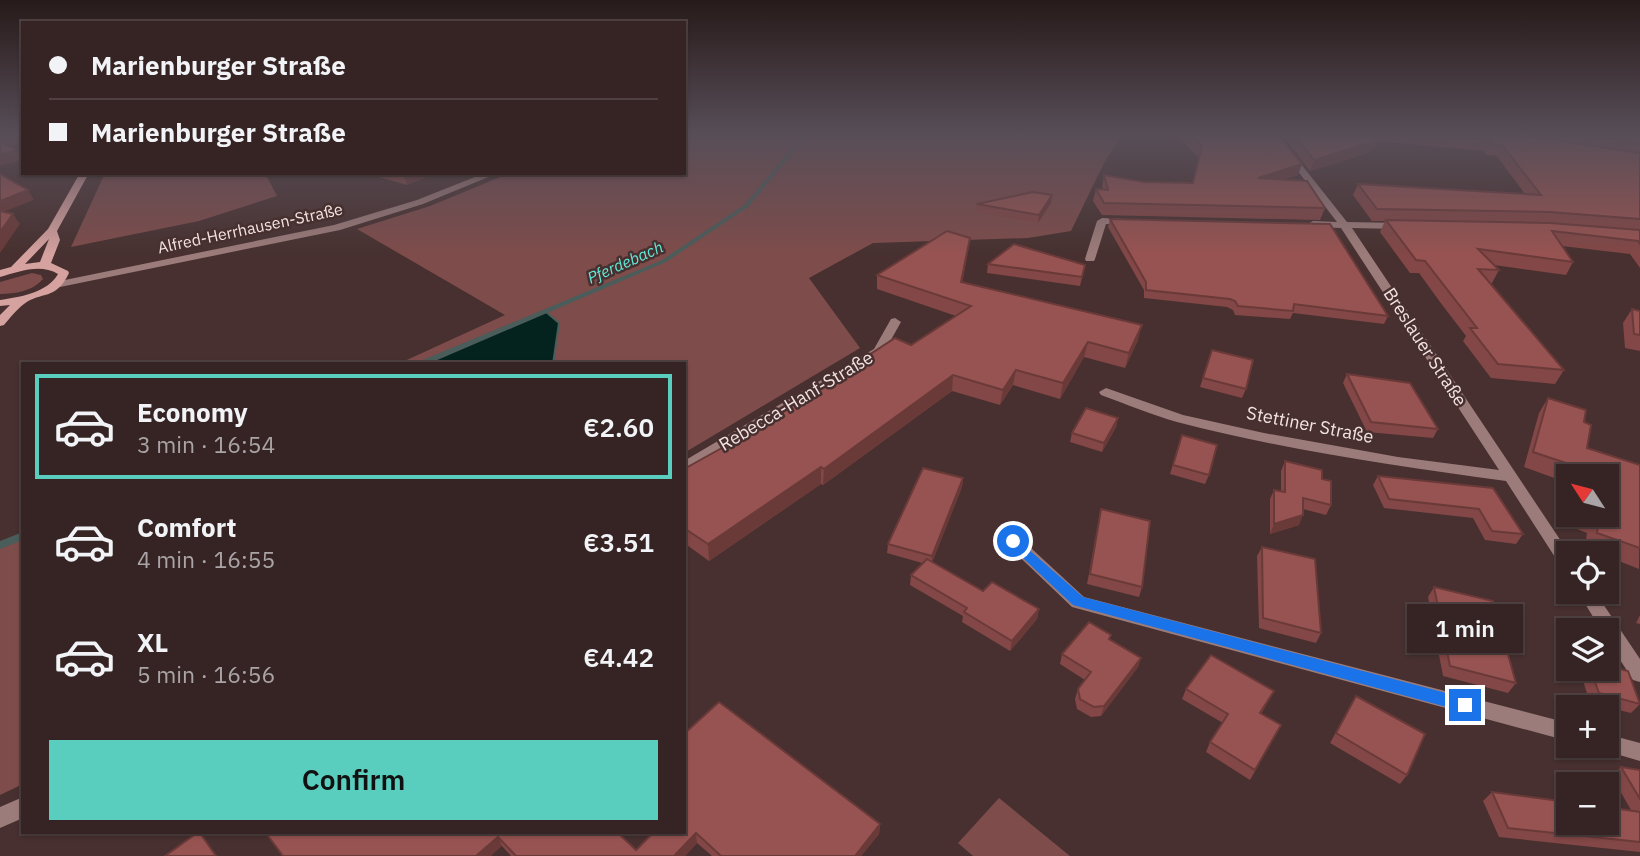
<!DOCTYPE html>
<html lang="en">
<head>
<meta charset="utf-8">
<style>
  :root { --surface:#352423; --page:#3d2c2b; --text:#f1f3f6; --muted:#aaa4a6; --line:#4f4141; --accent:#59cebf }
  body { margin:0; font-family:"IBM Plex Sans",sans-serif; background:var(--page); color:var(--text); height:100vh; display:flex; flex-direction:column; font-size:26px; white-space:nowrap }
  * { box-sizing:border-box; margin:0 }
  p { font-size:23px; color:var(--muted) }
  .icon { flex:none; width:38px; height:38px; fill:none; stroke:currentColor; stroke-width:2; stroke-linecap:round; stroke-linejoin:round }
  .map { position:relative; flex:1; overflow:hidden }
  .panel { position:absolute; left:21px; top:362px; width:665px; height:472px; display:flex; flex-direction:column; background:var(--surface); border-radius:0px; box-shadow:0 2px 5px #0004,0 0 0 2px var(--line) }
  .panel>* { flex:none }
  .guide { position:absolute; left:21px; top:21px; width:665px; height:154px; border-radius:0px; box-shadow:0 2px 5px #0004,0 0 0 2px var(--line); display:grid; align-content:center; height:154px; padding:0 28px; background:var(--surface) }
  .needle { width:46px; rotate:306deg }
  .tools { position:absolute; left:1556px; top:464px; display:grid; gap:14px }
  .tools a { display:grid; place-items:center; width:63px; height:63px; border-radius:0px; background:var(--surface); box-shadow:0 2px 5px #0004,0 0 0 2px var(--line); font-size:35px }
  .end { position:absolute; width:32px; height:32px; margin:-16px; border:9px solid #1a73e8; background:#fff; box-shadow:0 0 0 4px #fff }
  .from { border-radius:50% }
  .bubble { position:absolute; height:49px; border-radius:0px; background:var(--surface); box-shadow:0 2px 5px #0004,0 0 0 2px var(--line); font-size:23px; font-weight:600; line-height:49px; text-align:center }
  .guide b { display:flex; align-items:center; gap:24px; height:66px; font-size:26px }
  .guide b+b { border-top:2px solid var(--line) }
  .guide i { width:18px; height:18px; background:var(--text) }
  ul { padding:12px 0 0; list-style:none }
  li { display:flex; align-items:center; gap:21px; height:105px; margin:0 14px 10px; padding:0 14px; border:4px solid transparent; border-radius:0px }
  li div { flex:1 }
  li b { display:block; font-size:26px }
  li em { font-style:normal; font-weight:600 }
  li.active { border-color:var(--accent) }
  li>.icon { width:63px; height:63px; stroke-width:1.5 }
  .action { display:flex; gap:14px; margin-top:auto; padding:14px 28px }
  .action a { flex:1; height:80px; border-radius:0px; background:var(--accent); color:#111; font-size:28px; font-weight:600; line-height:80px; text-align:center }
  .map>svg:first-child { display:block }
</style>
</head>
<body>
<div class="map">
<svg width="1640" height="856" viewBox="0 0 1640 856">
  <rect width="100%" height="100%" fill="#47302f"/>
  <g fill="#7e4c4a">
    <path d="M684 135H1122L1105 161 1071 231 1028 238 873 243 809 278 860 348 684 453V364H398L505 315 357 229 430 206 510 173H684Z"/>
    <path d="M105 173H265L277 196 199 221 71 247Z"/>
    <path d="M32 273 41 275 43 279C33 291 15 294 0 294V282Z"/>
    <path d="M23 535V784L0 795V548Z"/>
    <path d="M999 798 1070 856H973L958 843Z"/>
  </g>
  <path fill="#04231f" stroke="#4b5d5a" stroke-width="2" d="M545 311 559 323 553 364H421Z"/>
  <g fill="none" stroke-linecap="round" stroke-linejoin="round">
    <g fill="#4b5d5a" fill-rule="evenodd">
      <path d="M803 135H808L748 207 666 262 428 364H417L418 362 662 260 744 205Z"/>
      <path d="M23 532V540L0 549V541Z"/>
    </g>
    <g fill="#9c7c7a" fill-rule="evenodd">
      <path d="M1270 135H1278L1347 222 1401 223 1406 226 1401 229 1352 228 1569 553 1568 570 1562 568 1506 481C1396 466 1285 450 1177 422 1152 415 1126 404 1101 395L1099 392 1106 388 1183 415 1264 433 1398 457 1499 470 1341 228 1313 227 1308 224 1313 221 1337 222Z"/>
      <path d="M485 173H498L423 204 340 230 55 288 49 285 55 282 334 225 417 200Z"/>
      <path d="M1102 218 1128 219 1133 222 1128 225 1106 224 1095 259 1094 261H1086L1085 259 1097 221Z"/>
      <path d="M895 318 901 322 883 354 684 473V461L874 349 891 319Z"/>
      <path d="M1013 535 1019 537 1084 597 1568 723V741L1072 607 1007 545 1005 541 1007 537Z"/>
      <path d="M1578 592H1595L1640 659V682L1633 680 1606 638V630H1601Z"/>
      <path d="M1606 734 1640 743V761L1599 749 1597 746H1606Z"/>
      <path d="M23 797V818L0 828V807Z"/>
    </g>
    <path fill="#d5a29f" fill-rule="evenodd" d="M80 173H89L57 231 60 240 51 263 68 271 69 273C56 301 41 291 24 304 17 309 10 318 4 325L0 326V315L10 305 0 306V300C20 297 47 293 58 274 40 263 18 272 0 277V270L11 267 48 229ZM49 239 40 262 25 264Z"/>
  </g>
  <g fill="#824746">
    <path d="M1177 135H1279L1298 175 1286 179 1325 208 1320 220 1102 215 1093 201 1096 189H1103L1102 187 1104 175 1144 182 1193 183 1199 158Z"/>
    <path d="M1282 135H1640V268L1630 254 1562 246 1573 262 1566 275 1494 265 1499 270 1492 283H1490L1564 370 1555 384 1491 378 1463 341 1466 336 1440 302 1419 273H1410L1380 232 1385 221H1372L1353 195 1358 184 1525 194 1497 156 1486 155 1484 151 1378 141 1375 147H1373L1371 152 1310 171Z"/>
    <path d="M365 173H435L407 185Z"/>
    <path d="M1052 195 1051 203 1038 223 976 212 977 204Z"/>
    <path d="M1110 219 1388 316 1384 324 1293 313 1290 319 1235 315 1233 310 1227 307 1144 298V290L1108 227Z"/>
    <path d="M970 238 962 282 1138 340 1125 368 1084 357 1060 399 1013 385 1000 405 952 391 823 485 821 484 709 561 684 543V469L911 345 956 316 877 289V275Z"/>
    <path d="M988 264 1085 265 1080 286 987 273Z"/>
    <path d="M1632 309 1640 311V351L1625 348 1623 323Z"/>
    <path d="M1212 350 1246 389 1242 398 1200 387Z"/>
    <path d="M1347 374 1438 429 1433 438 1367 432 1343 383Z"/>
    <path d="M1548 398 1584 422 1587 448 1640 465 1639 569 1606 556V553H1597L1585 548 1587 533 1572 527 1574 514H1606V476H1568V483L1524 467 1539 413Z"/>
    <path d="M1118 418 1116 427 1102 452 1070 442 1072 433Z"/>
    <path d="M1182 435 1209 475 1205 484 1170 474Z"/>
    <path d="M1285 461 1322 479 1331 505 1326 515 1303 509 1299 525 1270 534V499L1274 490 1281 491V471Z"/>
    <path d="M1378 476 1493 488 1523 534 1516 544 1485 540 1473 518 1384 508 1373 485Z"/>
    <path d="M963 478 962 487 932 562 983 591 1039 609 1037 619 1010 651 962 622 963 616 910 585 911 575 922 563 887 553 888 544Z"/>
    <path d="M1101 509 1142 587 1139 597 1087 584Z"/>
    <path d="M1262 547 1321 633 1316 643 1259 628 1257 556Z"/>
    <path d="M1434 587 1516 683 1508 693 1443 676 1428 597Z"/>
    <path d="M1640 615V624L1636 623Z"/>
    <path d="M1109 639 1141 658 1138 667 1101 716 1091 717 1077 709 1075 699 1078 689 1085 680 1060 664 1062 654Z"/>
    <path d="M1582 668H1606L1640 704 1631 713 1590 703 1580 671Z"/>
    <path d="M1186 689 1274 691 1261 714 1281 725 1250 780 1206 752 1210 742 1223 723 1182 699Z"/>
    <path d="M1356 696 1407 775 1400 784 1330 743Z"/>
    <path d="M1621 767 1640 770V852L1499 837 1483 801 1492 792 1631 810 1612 777Z"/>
    <path d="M880 824 879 834 861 856H712L697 843 685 856H511L502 846 265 833H618L636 850 653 833Z"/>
  </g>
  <g fill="#6a3a39">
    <path d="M10 135H23V143L1 148 0 146V138Z"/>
    <path d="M1376 141 1371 152 1310 171 1314 160Z"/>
    <path d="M18 150 23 160 0 166V155Z"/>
    <path d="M1302 164 1298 175 1255 189 1258 178Z"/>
    <path d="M403 173H435L407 185Z"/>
    <path d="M28 190 34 200 0 213V201Z"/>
    <path d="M1052 195 1051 203 1038 223 1039 215Z"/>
    <path d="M13 214 20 224 0 253V232Z"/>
    <path d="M970 238 968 252 960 296 961 282Z"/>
    <path d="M1142 325 1138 340 1125 368 1129 353Z"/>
    <path d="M1088 342 1084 357 1060 399 1063 383Z"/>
    <path d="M1016 370 1013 385 1000 405 1003 390Z"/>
    <path d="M953 375 952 391 823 485 824 469Z"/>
    <path d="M1118 418 1116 427 1102 452 1104 443Z"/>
    <path d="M821 467V484L709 561 708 544Z"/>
    <path d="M963 478 962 487 931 566 932 556Z"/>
    <path d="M1303 515 1299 525 1270 534 1274 524Z"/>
    <path d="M1039 609 1037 619 1010 651 1012 641Z"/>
    <path d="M1141 658 1138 667 1101 716 1104 706Z"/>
    <path d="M880 824 879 834 861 856H855Z"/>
    <path d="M696 833 697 843 685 856H674Z"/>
    <path d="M498 837 502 846 491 856H476Z"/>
  </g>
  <g fill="#975351" stroke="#6a3a39" stroke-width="2">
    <path d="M1191 135H1279L1302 164 1258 178 1307 181 1325 208 1104 203 1096 189 1108 190 1104 175 1144 182 1193 183 1202 146Z"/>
    <path d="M1294 135H1378L1379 136H1371L1376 141 1314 160Z"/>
    <path d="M1437 135H1521L1640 153V219L1550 212 1377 209 1358 184 1541 195 1502 145 1491 144 1490 140Z"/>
    <path d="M1587 135H1640V143Z"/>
    <path d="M0 141 18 150 0 155Z"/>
    <path d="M0 174 28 190 0 201Z"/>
    <path d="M1033 192 1052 195 1039 215 977 204Z"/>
    <path d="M0 211 13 214 0 232Z"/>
    <path d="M1110 219 1330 224 1388 316 1294 304 1293 311 1238 306 1235 301 1230 299 1146 290V282Z"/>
    <path d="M1386 220 1550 223 1640 230V244L1638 241 1552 231 1573 262 1478 249 1499 270 1478 269 1564 370 1498 364 1470 328H1477L1425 261 1416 260Z"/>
    <path d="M947 231 970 238 961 282 1142 325 1129 353 1088 342 1063 383 1016 370 1003 390 953 375 824 469 821 467 708 544 684 528V469L756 429 895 338 911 345 971 306 877 275Z"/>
    <path d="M1014 244 1085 265 1082 277 988 264Z"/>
    <path d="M1632 309 1640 311V335L1634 334Z"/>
    <path d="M1212 350 1253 360 1246 389 1203 378Z"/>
    <path d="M1347 374 1410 383 1438 429 1371 422Z"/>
    <path d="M1548 398 1586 410 1584 422 1591 425 1587 448 1640 465V548L1597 533 1599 517 1590 514H1606V476H1589L1590 471 1533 452Z"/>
    <path d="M1086 408 1118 418 1104 443 1072 433Z"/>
    <path d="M1182 435 1217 445 1209 475 1173 465Z"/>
    <path d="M1285 461 1322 470V479L1331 481V505L1303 498V515L1274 524V490L1285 492Z"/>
    <path d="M923 468 963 478 932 556 888 544Z"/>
    <path d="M1378 476 1493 488 1523 534 1492 531 1479 509 1389 499Z"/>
    <path d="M1101 509 1150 521 1142 587 1090 574Z"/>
    <path d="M1262 547 1315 559 1321 633 1263 618Z"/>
    <path d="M927 559 983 591 992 582 1039 609 1012 641 964 612 967 608 911 575Z"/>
    <path d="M1434 587 1493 601 1516 683 1450 666Z"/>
    <path d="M1089 622 1111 635 1109 639 1141 658 1104 706 1094 707 1080 699 1078 689 1091 672 1062 654Z"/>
    <path d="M1211 655 1274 691 1260 713 1281 725 1255 770 1210 742 1228 714 1186 689Z"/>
    <path d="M1606 666 1628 671 1640 704 1599 693 1590 668H1606Z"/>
    <path d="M1356 696 1425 734 1407 775 1336 733Z"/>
    <path d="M719 702 880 824 855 856H721L696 833 674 856H516L498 837 476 856H283L266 833H618L636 850 653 833H684V734Z"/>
    <path d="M1621 767 1640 770V799Z"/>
    <path d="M1492 792 1568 802V822H1606V807L1640 812V842L1508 828Z"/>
    <path d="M197 833H200L216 856H165Z"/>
  </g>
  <linearGradient id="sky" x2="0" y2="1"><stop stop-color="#271a1a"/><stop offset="0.53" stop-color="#584e58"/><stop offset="1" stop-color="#584e58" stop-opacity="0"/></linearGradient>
  <rect width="1640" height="255" fill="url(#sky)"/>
  <path fill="#1a73e8" d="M1013 536 1083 597 1465 698 1471 700 1473 705 1471 710 1465 712 1073 605 1008 544 1006 541Z"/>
  <g text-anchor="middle" stroke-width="5" stroke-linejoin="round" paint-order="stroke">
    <g font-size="16" fill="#f2e3e2" stroke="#47302f">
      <text transform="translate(250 228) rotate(-12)" y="6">Alfred-Herrhausen-Straße</text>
    </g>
    <g font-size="16" font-style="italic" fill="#61e9d8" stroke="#47302f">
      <text transform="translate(625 262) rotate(-24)" y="6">Pferdebach</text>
    </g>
    <g font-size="18" fill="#f2e3e2" stroke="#47302f">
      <text transform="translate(1425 347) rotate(57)" y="6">Breslauer Straße</text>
      <text transform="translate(796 401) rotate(-31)" y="6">Rebecca-Hanf-Straße</text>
      <text transform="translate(1310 425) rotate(11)" y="6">Stettiner Straße</text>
    </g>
  </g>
</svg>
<div class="tools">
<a><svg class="needle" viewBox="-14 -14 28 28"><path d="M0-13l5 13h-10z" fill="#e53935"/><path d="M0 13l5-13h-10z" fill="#aaa4a6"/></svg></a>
<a><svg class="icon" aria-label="locate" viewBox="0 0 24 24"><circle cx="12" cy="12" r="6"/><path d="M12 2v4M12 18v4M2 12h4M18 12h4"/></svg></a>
<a><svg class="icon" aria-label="layers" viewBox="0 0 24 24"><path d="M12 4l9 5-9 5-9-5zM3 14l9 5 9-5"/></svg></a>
<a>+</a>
<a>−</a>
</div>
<i class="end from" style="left:1013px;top:541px"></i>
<i class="end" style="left:1465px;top:705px"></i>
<div class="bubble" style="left:1407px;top:604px;width:116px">1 min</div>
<div class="guide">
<b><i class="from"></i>Marienburger Straße</b>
<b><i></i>Marienburger Straße</b>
</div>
<section class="panel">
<ul>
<li class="active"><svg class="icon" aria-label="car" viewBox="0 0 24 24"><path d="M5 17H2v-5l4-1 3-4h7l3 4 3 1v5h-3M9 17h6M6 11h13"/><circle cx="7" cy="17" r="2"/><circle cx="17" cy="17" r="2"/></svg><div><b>Economy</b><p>3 min · 16:54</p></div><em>€2.60</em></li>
<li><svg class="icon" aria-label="car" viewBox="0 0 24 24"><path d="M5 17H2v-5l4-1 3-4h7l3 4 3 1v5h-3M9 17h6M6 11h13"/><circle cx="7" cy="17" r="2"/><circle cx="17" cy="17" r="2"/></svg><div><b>Comfort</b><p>4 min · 16:55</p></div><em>€3.51</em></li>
<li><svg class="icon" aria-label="car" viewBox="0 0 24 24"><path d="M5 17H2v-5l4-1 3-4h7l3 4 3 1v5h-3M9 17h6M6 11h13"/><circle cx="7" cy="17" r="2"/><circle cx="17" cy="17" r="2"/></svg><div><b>XL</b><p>5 min · 16:56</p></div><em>€4.42</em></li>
</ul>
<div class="action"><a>Confirm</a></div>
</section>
</div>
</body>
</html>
